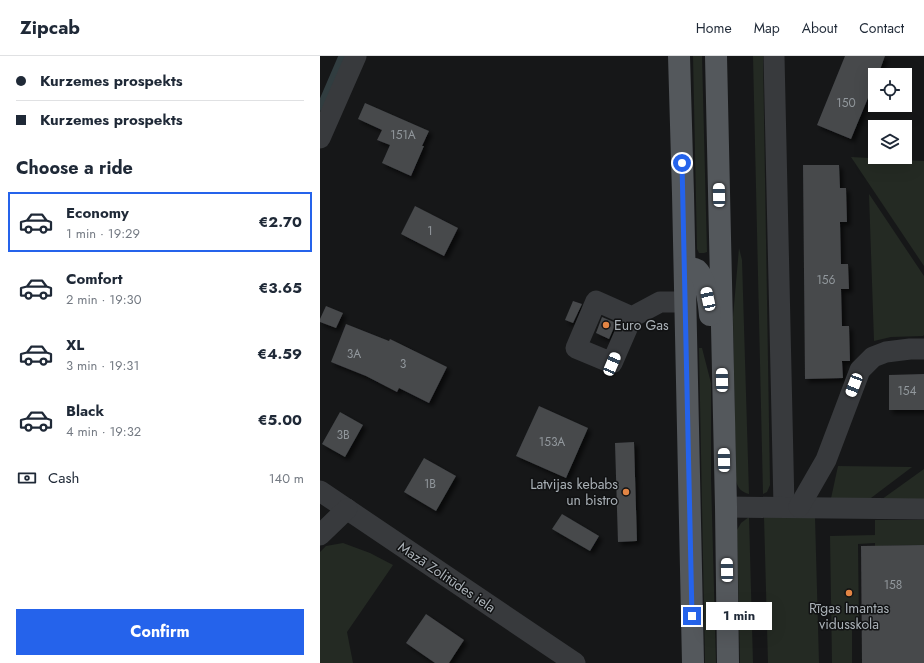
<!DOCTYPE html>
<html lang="en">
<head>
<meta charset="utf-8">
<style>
  :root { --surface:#fff; --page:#f2f2f3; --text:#1f2937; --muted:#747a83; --line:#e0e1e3; --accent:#2563eb }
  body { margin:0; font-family:Jost,sans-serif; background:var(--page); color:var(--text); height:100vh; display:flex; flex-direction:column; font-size:15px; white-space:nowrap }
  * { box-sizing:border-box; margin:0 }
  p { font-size:13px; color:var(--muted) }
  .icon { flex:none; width:22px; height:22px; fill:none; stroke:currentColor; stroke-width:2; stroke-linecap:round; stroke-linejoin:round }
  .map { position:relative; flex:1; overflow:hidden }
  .details { display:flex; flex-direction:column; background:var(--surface); width:320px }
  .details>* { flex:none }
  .top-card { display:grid; align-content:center; height:88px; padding:0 16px; background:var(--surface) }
  .controls { position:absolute; left:548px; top:12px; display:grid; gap:8px }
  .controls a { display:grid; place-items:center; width:44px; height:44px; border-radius:0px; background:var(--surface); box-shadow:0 4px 16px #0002; font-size:20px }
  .end { position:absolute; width:18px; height:18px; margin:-9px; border:5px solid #2563eb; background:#fff; box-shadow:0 0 0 2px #fff }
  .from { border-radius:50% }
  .bubble { position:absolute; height:28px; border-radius:0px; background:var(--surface); box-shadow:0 4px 16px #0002; font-size:13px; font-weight:700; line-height:28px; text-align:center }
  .car { position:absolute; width:12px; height:24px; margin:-12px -6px; border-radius:5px; box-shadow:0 0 3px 1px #0007; background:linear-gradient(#fff 24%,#345 0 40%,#fff 0 76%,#345 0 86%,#fff 0) }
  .top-card b { display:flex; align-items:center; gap:14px; height:38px; font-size:15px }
  .top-card b+b { border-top:1px solid var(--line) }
  .top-card i { width:10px; height:10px; background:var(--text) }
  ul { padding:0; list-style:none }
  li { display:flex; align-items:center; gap:12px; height:60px; margin:0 8px 6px; padding:0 8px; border:2px solid transparent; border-radius:0px }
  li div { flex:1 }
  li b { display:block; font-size:15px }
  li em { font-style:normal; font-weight:700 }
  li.selected { border-color:var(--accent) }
  li>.icon { width:36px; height:36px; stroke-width:1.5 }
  h2 { padding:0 16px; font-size:18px; line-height:48px }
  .pay { display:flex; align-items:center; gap:10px; height:44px; padding:0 16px; font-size:15px }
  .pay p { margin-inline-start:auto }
  .button { display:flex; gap:8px; margin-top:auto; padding:8px 16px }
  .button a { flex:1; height:46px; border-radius:0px; background:var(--accent); color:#fff; font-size:16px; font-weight:700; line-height:46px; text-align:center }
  header { display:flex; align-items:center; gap:24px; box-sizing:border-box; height:56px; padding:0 20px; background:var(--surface); border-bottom:1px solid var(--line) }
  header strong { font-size:19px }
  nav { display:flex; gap:22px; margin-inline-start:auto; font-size:14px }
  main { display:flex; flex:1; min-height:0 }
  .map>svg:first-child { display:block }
</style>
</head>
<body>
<header>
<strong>Zipcab</strong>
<nav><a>Home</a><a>Map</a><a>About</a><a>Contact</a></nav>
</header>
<main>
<section class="details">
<div class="top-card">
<b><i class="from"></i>Kurzemes prospekts</b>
<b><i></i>Kurzemes prospekts</b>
</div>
<h2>Choose a ride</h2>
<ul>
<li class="selected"><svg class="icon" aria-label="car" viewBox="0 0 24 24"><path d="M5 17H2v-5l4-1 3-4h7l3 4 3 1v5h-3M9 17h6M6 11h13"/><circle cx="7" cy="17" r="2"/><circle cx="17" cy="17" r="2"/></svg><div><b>Economy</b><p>1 min · 19:29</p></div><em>€2.70</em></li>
<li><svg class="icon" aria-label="car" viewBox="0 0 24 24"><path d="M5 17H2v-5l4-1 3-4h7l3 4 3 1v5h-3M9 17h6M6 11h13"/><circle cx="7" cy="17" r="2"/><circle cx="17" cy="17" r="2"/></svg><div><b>Comfort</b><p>2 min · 19:30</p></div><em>€3.65</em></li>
<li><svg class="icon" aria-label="car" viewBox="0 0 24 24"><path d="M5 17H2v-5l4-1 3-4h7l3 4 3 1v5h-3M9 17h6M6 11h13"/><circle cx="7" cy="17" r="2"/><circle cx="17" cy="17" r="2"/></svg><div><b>XL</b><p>3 min · 19:31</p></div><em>€4.59</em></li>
<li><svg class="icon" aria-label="car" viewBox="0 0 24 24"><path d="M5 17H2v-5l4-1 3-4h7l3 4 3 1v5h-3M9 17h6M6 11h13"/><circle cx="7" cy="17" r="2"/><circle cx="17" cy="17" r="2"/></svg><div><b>Black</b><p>4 min · 19:32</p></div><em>€5.00</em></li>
</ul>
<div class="pay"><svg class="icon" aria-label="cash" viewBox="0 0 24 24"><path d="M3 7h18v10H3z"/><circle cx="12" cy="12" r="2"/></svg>Cash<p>140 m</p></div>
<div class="button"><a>Confirm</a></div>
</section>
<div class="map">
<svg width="604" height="607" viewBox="0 0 604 607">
  <defs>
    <filter id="shadow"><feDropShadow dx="3.5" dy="3.5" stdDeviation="2" flood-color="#0009"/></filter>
  </defs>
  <rect width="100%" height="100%" fill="#161718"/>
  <g fill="#242a23">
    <path d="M373 0H382L387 196 384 197H379L377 193Z"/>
    <path d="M433 0H443L450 429 447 436 443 438Z"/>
    <path d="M531 101 604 105V210Z"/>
    <path d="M549 138 604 220V279L603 280 571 281 554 285Z"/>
    <path d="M419 192 422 204 429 438C421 436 418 432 416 425L413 261Z"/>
    <path d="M379 292H382L391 327V422L396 607H385Z"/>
    <path d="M518 410 592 411 543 448 510 447Z"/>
    <path d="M604 413V445L558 446Z"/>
    <path d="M429 461 433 607H420L417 474 421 467Z"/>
    <path d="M444 461H495L499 607H448Z"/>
    <path d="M555 464H604V489L555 490V487L538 488 539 571H532V607H512L510 480 555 479Z"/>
    <path d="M23 487 50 497 73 509 27 576 33 607H0V496L6 490Z"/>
  </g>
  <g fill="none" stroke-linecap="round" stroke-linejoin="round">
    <path stroke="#313d40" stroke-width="7" d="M0 51 22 0"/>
  </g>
  <g fill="#46484b" filter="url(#shadow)">
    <path d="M525 0H565L558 19H555V25L531 83 497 69Z"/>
    <path d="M45 47 109 75 102 90H104L91 120 62 107 70 89 57 84 62 74 38 63Z"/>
    <path d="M483 109H519L520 132H526L527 166H520L521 208H528L529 233H521L522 270H529L530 305H522L523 322 485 323Z"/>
    <path d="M95 150 138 172 124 200 81 178Z"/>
    <path d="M253 245 262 248 253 267 245 264Z"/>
    <path d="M6 250 23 257 16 272 0 266V263Z"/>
    <path d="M282 261 296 267 289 283 276 277Z"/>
    <path d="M26 268 69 285 70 283 127 311 109 347 79 332 77 336 46 320 11 306Z"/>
    <path d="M604 318V354H569V319Z"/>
    <path d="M219 350 268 372 246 422 196 400Z"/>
    <path d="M20 356 43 369 25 401 2 388Z"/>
    <path d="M314 386 317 485 298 486 295 387Z"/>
    <path d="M104 402 136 420 116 455 84 436Z"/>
    <path d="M242 458 279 480 270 495 232 473Z"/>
    <path d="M604 489V607H542L541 490Z"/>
    <path d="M106 558 144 584 129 607H115L86 587Z"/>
  </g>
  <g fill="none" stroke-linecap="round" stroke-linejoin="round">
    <g stroke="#383a3d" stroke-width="21">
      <path d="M454 0 464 451"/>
      <path d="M0 82 36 0"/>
      <path d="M312 261 276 245 256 292 292 307 312 261 340 246H365"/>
      <path d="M0 435 255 607"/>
      <path d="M406 451 604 453"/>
      <path d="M479 451 506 404 540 314 553 301 566 296 590 293H604"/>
      <path d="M0 479 27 453"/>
    </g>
    <g stroke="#54585c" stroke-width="22">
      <path d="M359 0 363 138 373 607"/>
      <path d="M396 0 406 451 408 607"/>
      <path d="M365 211C369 212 374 212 377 214 386 222 389 248 390 259"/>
    </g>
  </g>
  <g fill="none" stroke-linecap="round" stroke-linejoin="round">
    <path stroke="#2563eb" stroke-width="5" d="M362 107 372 560"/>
  </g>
  <g fill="#e38544" stroke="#111213" stroke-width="1.5">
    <circle cx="286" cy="269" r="4"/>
    <circle cx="306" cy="436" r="4"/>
    <circle cx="529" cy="537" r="4"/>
  </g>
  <g text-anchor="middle" stroke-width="3" stroke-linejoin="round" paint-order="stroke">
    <g font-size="12" fill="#91979c">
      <text x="526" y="51">150</text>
      <text x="83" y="83">151A</text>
      <text x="110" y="179">1</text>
      <text x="506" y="228">156</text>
      <text x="34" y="302">3A</text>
      <text x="83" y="312">3</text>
      <text x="587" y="339">154</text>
      <text x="23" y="383">3B</text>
      <text x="232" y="390">153A</text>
      <text x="110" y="432">1B</text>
      <text x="573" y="533">158</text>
    </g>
    <g font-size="14" fill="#aab1b7" stroke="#111213" text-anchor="start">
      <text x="294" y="274">Euro Gas</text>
      <text x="298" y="433" text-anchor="end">Latvijas kebabs<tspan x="298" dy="16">un bistro</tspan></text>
      <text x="529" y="557" text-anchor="middle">Rīgas Imantas<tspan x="529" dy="16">vidusskola</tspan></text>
    </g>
    <g font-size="14" fill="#aab1b7" stroke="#111213">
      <text transform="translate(127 521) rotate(34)" y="5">Mazā Zolitūdes iela</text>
    </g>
  </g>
</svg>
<div class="controls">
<a><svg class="icon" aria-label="locate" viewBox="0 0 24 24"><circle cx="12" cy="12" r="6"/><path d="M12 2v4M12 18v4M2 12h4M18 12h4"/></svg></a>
<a><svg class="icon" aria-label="layers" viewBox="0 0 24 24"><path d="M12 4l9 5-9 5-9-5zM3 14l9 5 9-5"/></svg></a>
</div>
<i class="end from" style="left:362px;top:107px"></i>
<i class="end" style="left:372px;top:560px"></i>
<div class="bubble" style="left:386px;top:546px;width:66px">1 min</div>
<i class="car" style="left:399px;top:139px;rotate:359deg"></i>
<i class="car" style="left:388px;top:243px;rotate:348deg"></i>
<i class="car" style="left:292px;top:308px;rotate:23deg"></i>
<i class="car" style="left:402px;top:324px;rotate:359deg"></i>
<i class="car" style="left:534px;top:329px;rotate:201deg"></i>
<i class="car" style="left:404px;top:404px;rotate:359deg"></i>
<i class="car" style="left:407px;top:514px;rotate:359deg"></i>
</div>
</main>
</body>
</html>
